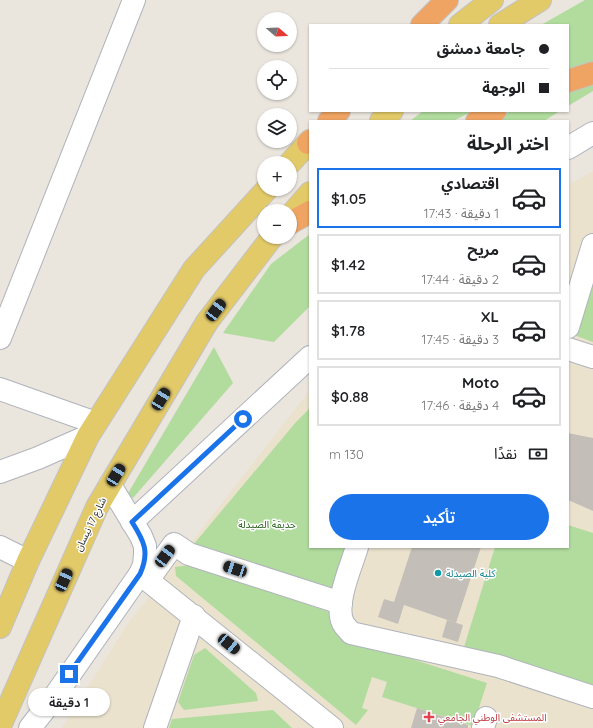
<!DOCTYPE html>
<html lang="ar">
<head>
<meta charset="utf-8">
<style>
  :root { --surface:#fff; --page:#f2f2f2; --text:#202124; --muted:#757577; --line:#e0e0e0; --accent:#1a73e8 }
  body { margin:0; font-family:Quicksand,"Noto Sans Arabic",sans-serif; background:var(--page); color:var(--text); direction:rtl; height:100vh; display:flex; flex-direction:column; font-size:15px; white-space:nowrap }
  * { box-sizing:border-box; margin:0 }
  p { font-size:13px; color:var(--muted) }
  .icon { flex:none; width:22px; height:22px; fill:none; stroke:currentColor; stroke-width:2; stroke-linecap:round; stroke-linejoin:round }
  .map { position:relative; flex:1; overflow:hidden; direction:ltr }
  .drawer { position:absolute; left:309px; top:120px; width:260px; height:428px; display:flex; flex-direction:column; background:var(--surface); border-radius:0px; box-shadow:0 1px 3px #0004; direction:rtl }
  .drawer>* { flex:none }
  .top-card { position:absolute; left:309px; top:24px; width:260px; height:88px; border-radius:0px; box-shadow:0 1px 3px #0004; direction:rtl; display:grid; align-content:center; height:88px; padding:0 20px; background:var(--surface) }
  .needle { width:26px; rotate:109deg }
  .tools { position:absolute; left:257px; top:12px; display:grid; gap:8px }
  .tools a { display:grid; place-items:center; width:40px; height:40px; border-radius:50%; background:var(--surface); box-shadow:0 1px 3px #0004; font-size:20px }
  .end { position:absolute; width:18px; height:18px; margin:-9px; border:5px solid #1a73e8; background:#fff; box-shadow:0 0 0 2px #fff }
  .from { border-radius:50% }
  .bubble { position:absolute; height:28px; border-radius:14px; background:var(--surface); box-shadow:0 1px 3px #0004; font-size:13px; font-weight:600; line-height:28px; text-align:center; direction:rtl }
  .car { position:absolute; width:12px; height:24px; margin:-12px -6px; border-radius:5px; box-shadow:0 0 3px 1px #0007; background:linear-gradient(#222 24%,#8ab4d8 0 40%,#222 0 76%,#8ab4d8 0 86%,#222 0) }
  .top-card b { display:flex; align-items:center; gap:14px; height:38px; font-size:15px }
  .top-card b+b { border-top:1px solid var(--line) }
  .top-card i { width:10px; height:10px; background:var(--text) }
  ul { padding:0; list-style:none }
  li { display:flex; align-items:center; gap:12px; height:60px; margin:0 8px 6px; padding:0 12px; border:2px solid var(--line); border-radius:0px }
  li div { flex:1 }
  li b { display:block; font-size:15px }
  li em { font-style:normal; font-weight:600 }
  li.active { border-color:var(--accent) }
  li>.icon { width:36px; height:36px; stroke-width:1.5 }
  h2 { padding:0 20px; font-size:18px; line-height:48px }
  .pay { display:flex; align-items:center; gap:10px; height:44px; padding:0 20px; font-size:15px }
  .pay p { margin-inline-start:auto }
  .primary-button { display:flex; gap:8px; margin-top:auto; padding:8px 20px }
  .primary-button a { flex:1; height:46px; border-radius:24px; background:var(--accent); color:#fff; font-size:16px; font-weight:600; line-height:46px; text-align:center }
  .map>svg:first-child { display:block }
</style>
</head>
<body>
<div class="map">
<svg width="593" height="728" viewBox="0 0 593 728">
  <rect width="100%" height="100%" fill="#eae5dd"/>
  <path fill="#ebe2ce" d="M593 171V728H62L126 626 310 390V547H568V185Z"/>
  <g fill="#b1dc9e">
    <path d="M585 0H593V63L568 73V25H541Z"/>
    <path d="M593 83V91L568 106V89Z"/>
    <path d="M423 111H473L453 121H410Z"/>
    <path d="M511 111H560L544 121H490Z"/>
    <path d="M310 234V306L274 342 223 333 271 264Z"/>
    <path d="M593 273V342L574 335Z"/>
    <path d="M214 347 233 383 133 498 127 495Z"/>
    <path d="M310 408V547H346L331 592 193 545 296 422Z"/>
    <path d="M568 525 593 533V690L464 647 495 547H568Z"/>
    <path d="M191 565 335 614 340 636 487 683 473 726 382 697 387 682 372 677 362 708 368 710 356 725 176 576 175 567Z"/>
    <path d="M205 648 256 693 258 701 184 710 178 702 194 655Z"/>
    <path d="M273 710 292 728H169L172 719Z"/>
  </g>
  <g fill="#c3bfb8">
    <path d="M568 433 593 438V511L568 500Z"/>
    <path d="M412 547H481L456 623 404 605 398 624 378 617 384 599 394 602Z"/>
    <path d="M447 620 463 625 458 642 442 637Z"/>
    <path d="M417 708 468 725V728H411Z"/>
  </g>
  <g fill="none" stroke-linecap="round" stroke-linejoin="round">
    <g stroke="#b0b3bc" stroke-width="24">
      <g id="minor">
        <path d="M568 148 593 133"/>
        <path d="M568 327 593 245"/>
        <path d="M0 338 134 0"/>
        <path d="M568 349 593 357"/>
        <path d="M0 389 96 423"/>
        <path d="M0 472 38 458 88 436"/>
        <path d="M132 522 310 357"/>
        <path d="M0 547 28 561"/>
        <path d="M357 547C351 567 334 604 343 623 345 627 349 630 351 633L498 666 593 697"/>
        <path d="M140 574 332 728"/>
        <path d="M148 580 174 544 189 554 341 603"/>
        <path d="M30 728 52 700 140 574 144 565 145 555V546L141 536 110 485"/>
        <path d="M155 728 194 616"/>
        <path d="M483 728 486 718"/>
      </g>
    </g>
    <g stroke="#c3c3c3" stroke-width="24">
      <g id="major">
        <path d="M460 25 492 0"/>
        <path d="M500 25 540 0"/>
        <path d="M381 121 392 111"/>
        <path d="M290 163 310 141"/>
        <path d="M290 216 310 193"/>
        <path d="M0 627 28 561 88 436 194 269 267 189"/>
        <path d="M0 726 97 507 207 322 272 237"/>
      </g>
    </g>
    <g stroke="#c3c3c3" stroke-width="24">
      <g id="highway">
        <path d="M422 25 447 0"/>
        <path d="M568 81 593 73"/>
        <path d="M329 121 339 111"/>
        <path d="M477 121 495 111"/>
        <path d="M308 143 310 141"/>
        <path d="M290 223 310 212"/>
      </g>
    </g>
    <use href="#minor" stroke="#fff" stroke-width="22"/>
    <use href="#major" stroke="#e3ca69" stroke-width="22"/>
    <use href="#highway" stroke="#efa463" stroke-width="22"/>
  </g>
  <g fill="none" stroke-linecap="round" stroke-linejoin="round">
    <path stroke="#1a73e8" stroke-width="5" d="M69 674 140 574C150 552 144 541 132 522L243 419"/>
  </g>
  <circle fill="#0f9aa8" stroke="#fff" stroke-width="1.5" cx="438" cy="573" r="4"/>
  <path fill="#e0444e" stroke="#fff" stroke-width="1.5" d="M427 711h4v4h4v4h-4v4h-4v-4h-4v-4h4z"/>
  <g text-anchor="middle" stroke-width="3" stroke-linejoin="round" paint-order="stroke">
    <g font-size="10" fill="#2a2a2a" stroke="#fff">
      <text transform="translate(90 524) rotate(-64)" y="4">شارع 17 نيسان</text>
    </g>
    <g font-size="10" fill="#2c6021" stroke="#fff">
      <text x="267" y="528">حديقة الصيدلة</text>
    </g>
    <g font-size="10" fill="#0d838f" stroke="#fff" text-anchor="start">
      <text x="446" y="577">كلية الصيدلة</text>
    </g>
    <g font-size="10" fill="#be3a42" stroke="#fff" text-anchor="start">
      <text x="438" y="721">المستشفى الوطني الجامعي</text>
    </g>
  </g>
</svg>
<div class="tools">
<a><svg class="needle" viewBox="-14 -14 28 28"><path d="M0-13l5 13h-10z" fill="#e53935"/><path d="M0 13l5-13h-10z" fill="#757577"/></svg></a>
<a><svg class="icon" aria-label="locate" viewBox="0 0 24 24"><circle cx="12" cy="12" r="6"/><path d="M12 2v4M12 18v4M2 12h4M18 12h4"/></svg></a>
<a><svg class="icon" aria-label="layers" viewBox="0 0 24 24"><path d="M12 4l9 5-9 5-9-5zM3 14l9 5 9-5"/></svg></a>
<a>+</a>
<a>−</a>
</div>
<i class="end from" style="left:243px;top:419px"></i>
<i class="end" style="left:69px;top:674px"></i>
<div class="bubble" style="left:28px;top:688px;width:82px">1 دقيقة</div>
<i class="car" style="left:216px;top:310px;rotate:37deg"></i>
<i class="car" style="left:161px;top:399px;rotate:31deg"></i>
<i class="car" style="left:116px;top:475px;rotate:31deg"></i>
<i class="car" style="left:165px;top:556px;rotate:37deg"></i>
<i class="car" style="left:235px;top:569px;rotate:288deg"></i>
<i class="car" style="left:64px;top:580px;rotate:24deg"></i>
<i class="car" style="left:229px;top:644px;rotate:129deg"></i>
<div class="top-card">
<b><i class="from"></i>جامعة دمشق</b>
<b><i></i>الوجهة</b>
</div>
<section class="drawer">
<h2>اختر الرحلة</h2>
<ul>
<li class="active"><svg class="icon" aria-label="car" viewBox="0 0 24 24"><path d="M5 17H2v-5l4-1 3-4h7l3 4 3 1v5h-3M9 17h6M6 11h13"/><circle cx="7" cy="17" r="2"/><circle cx="17" cy="17" r="2"/></svg><div><b>اقتصادي</b><p>1 دقيقة · 17:43</p></div><em>$1.05</em></li>
<li><svg class="icon" aria-label="car" viewBox="0 0 24 24"><path d="M5 17H2v-5l4-1 3-4h7l3 4 3 1v5h-3M9 17h6M6 11h13"/><circle cx="7" cy="17" r="2"/><circle cx="17" cy="17" r="2"/></svg><div><b>مريح</b><p>2 دقيقة · 17:44</p></div><em>$1.42</em></li>
<li><svg class="icon" aria-label="car" viewBox="0 0 24 24"><path d="M5 17H2v-5l4-1 3-4h7l3 4 3 1v5h-3M9 17h6M6 11h13"/><circle cx="7" cy="17" r="2"/><circle cx="17" cy="17" r="2"/></svg><div><b>XL</b><p>3 دقيقة · 17:45</p></div><em>$1.78</em></li>
<li><svg class="icon" aria-label="car" viewBox="0 0 24 24"><path d="M5 17H2v-5l4-1 3-4h7l3 4 3 1v5h-3M9 17h6M6 11h13"/><circle cx="7" cy="17" r="2"/><circle cx="17" cy="17" r="2"/></svg><div><b>Moto</b><p>4 دقيقة · 17:46</p></div><em>$0.88</em></li>
</ul>
<div class="pay"><svg class="icon" aria-label="cash" viewBox="0 0 24 24"><path d="M3 7h18v10H3z"/><circle cx="12" cy="12" r="2"/></svg>نقدًا<p>130 m</p></div>
<div class="primary-button"><a>تأكيد</a></div>
</section>
</div>
</body>
</html>
